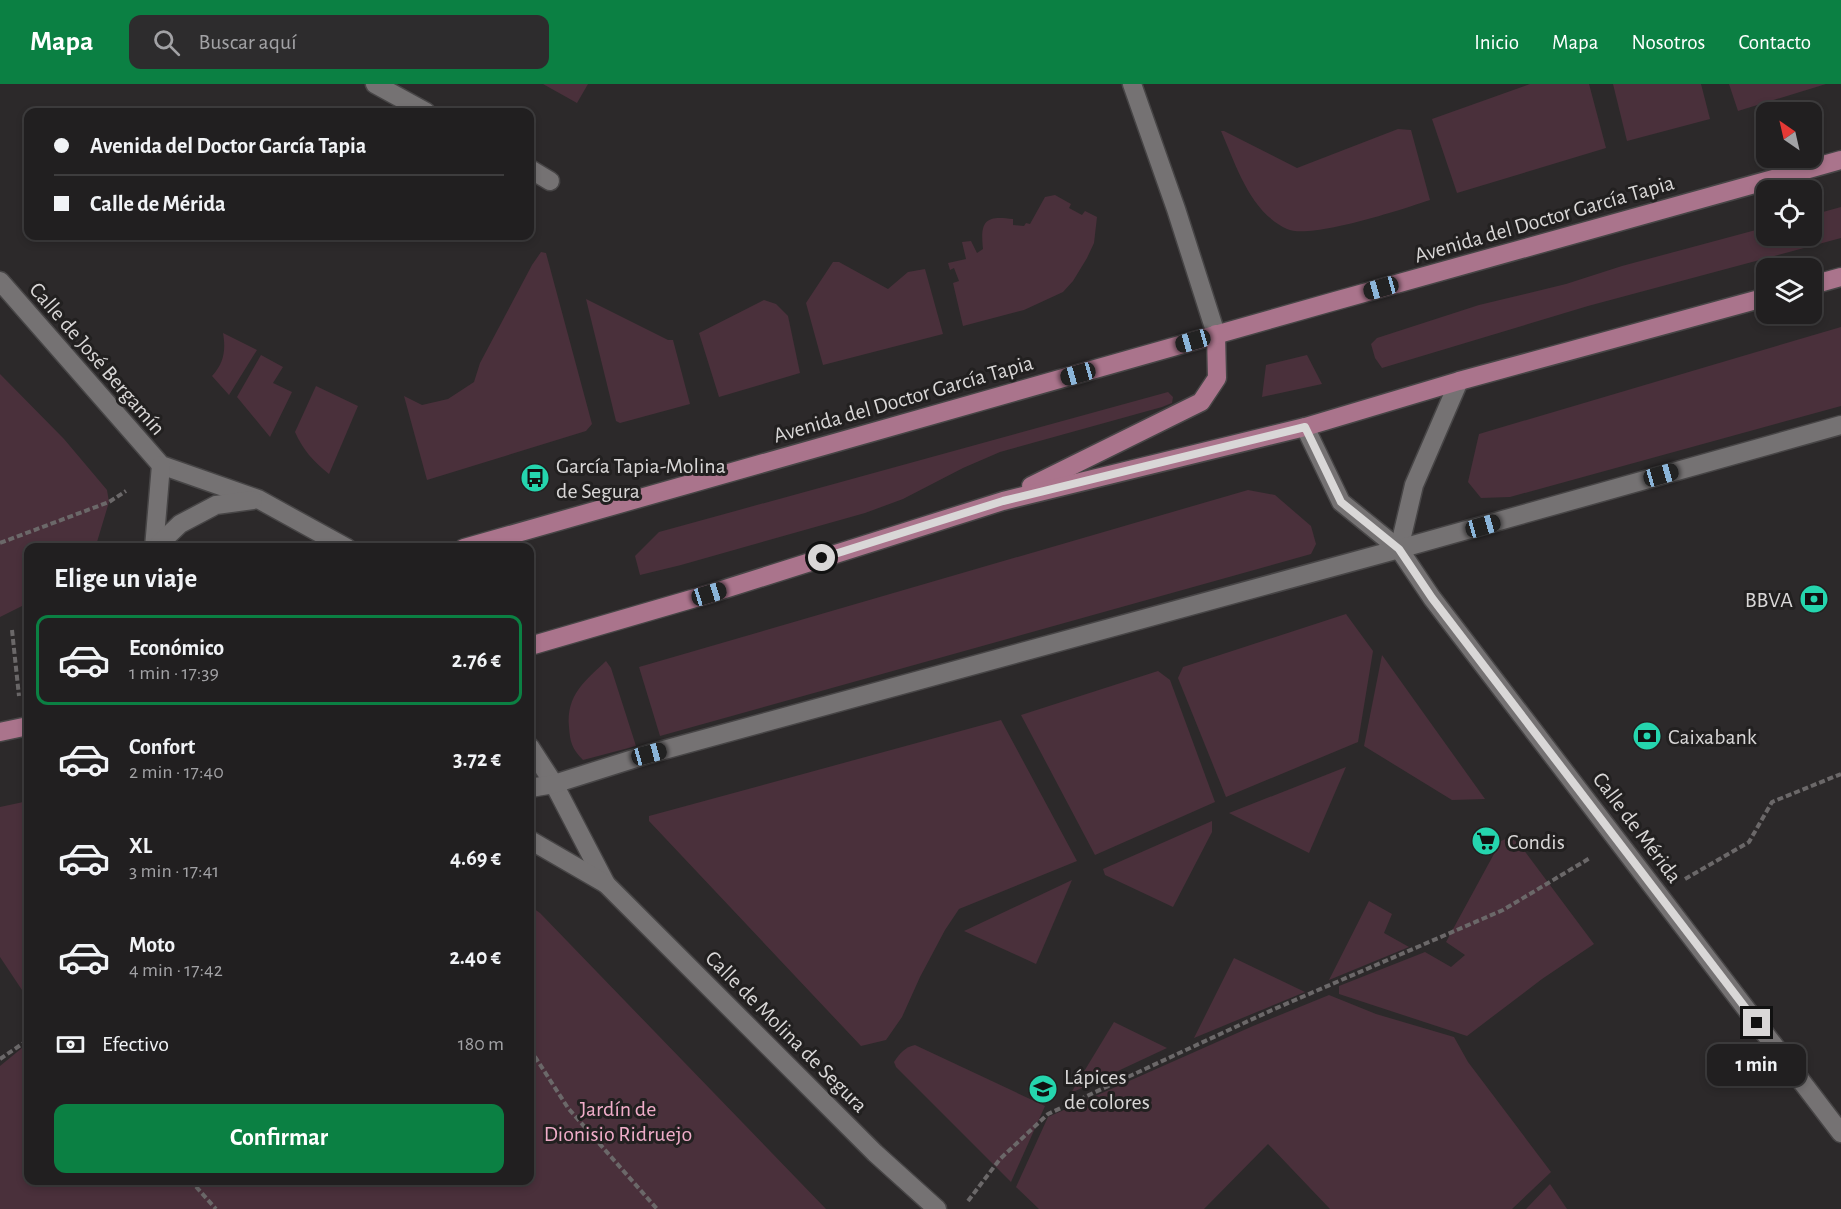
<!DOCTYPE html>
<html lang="es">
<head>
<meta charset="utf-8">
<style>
  :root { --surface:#211f20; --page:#2d2c2d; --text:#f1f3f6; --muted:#a2a2a5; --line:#3e3d3e; --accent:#0b8043 }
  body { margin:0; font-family:"Alegreya Sans",sans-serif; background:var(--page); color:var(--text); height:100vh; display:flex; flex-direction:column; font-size:22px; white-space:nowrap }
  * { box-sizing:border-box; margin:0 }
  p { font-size:20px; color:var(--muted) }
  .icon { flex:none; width:33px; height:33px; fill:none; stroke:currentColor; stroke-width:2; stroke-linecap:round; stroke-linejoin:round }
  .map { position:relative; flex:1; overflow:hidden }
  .drawer { position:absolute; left:24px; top:459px; width:510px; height:642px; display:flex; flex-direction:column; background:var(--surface); border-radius:12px; box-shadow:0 3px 9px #0003,0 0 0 2px var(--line) }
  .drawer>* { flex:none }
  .top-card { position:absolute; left:24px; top:24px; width:510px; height:132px; border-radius:12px; box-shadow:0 3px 9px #0003,0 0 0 2px var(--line); display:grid; align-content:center; height:132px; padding:0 30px; background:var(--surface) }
  .needle { width:39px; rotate:326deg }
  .fabs { position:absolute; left:1756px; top:18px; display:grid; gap:12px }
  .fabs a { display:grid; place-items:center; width:66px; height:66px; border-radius:12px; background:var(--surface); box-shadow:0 3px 9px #0003,0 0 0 2px var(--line); font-size:30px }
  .end { position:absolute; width:27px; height:27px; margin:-14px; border:8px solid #d9d7d7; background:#111; box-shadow:0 0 0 3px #111 }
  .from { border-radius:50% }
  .bubble { position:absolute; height:42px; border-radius:12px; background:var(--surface); box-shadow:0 3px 9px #0003,0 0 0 2px var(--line); font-size:20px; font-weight:600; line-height:42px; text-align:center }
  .car { position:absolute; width:18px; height:36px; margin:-18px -9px; border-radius:8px; box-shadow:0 0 4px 2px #0007; background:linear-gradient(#222 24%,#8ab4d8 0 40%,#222 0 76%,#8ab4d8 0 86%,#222 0) }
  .top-card b { display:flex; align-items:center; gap:21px; height:57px; font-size:22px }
  .top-card b+b { border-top:2px solid var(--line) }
  .top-card i { width:15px; height:15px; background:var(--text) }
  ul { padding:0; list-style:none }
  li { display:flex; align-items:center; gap:18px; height:90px; margin:0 12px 9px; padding:0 18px; border:3px solid transparent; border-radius:12px }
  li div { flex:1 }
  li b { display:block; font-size:22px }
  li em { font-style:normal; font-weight:600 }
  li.current { border-color:var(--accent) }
  li>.icon { width:54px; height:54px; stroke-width:1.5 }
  h2 { padding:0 30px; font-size:27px; line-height:72px }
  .pay { display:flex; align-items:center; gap:15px; height:66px; padding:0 30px; font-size:22px }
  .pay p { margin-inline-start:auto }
  .primary-button { display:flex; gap:12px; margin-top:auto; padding:12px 30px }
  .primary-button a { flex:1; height:69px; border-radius:12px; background:var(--accent); color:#fff; font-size:24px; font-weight:600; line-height:69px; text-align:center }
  header { display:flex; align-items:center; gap:36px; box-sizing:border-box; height:84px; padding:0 30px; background:var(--accent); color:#fff }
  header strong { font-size:28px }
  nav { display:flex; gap:33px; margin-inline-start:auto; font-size:21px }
  .search { width:420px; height:54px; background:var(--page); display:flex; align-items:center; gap:15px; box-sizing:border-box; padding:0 21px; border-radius:12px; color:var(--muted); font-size:22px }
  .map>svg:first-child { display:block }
</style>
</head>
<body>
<header>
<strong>Mapa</strong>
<div class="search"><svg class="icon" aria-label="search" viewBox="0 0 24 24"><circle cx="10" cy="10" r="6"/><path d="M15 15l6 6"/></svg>Buscar aquí</div>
<nav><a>Inicio</a><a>Mapa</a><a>Nosotros</a><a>Contacto</a></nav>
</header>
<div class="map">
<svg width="1841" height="1125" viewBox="0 0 1841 1125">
  <rect width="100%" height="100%" fill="#2c292a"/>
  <g fill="#4a303b">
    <path d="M543 0H588L577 19Z"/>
    <path d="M1530 0H1589L1606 64 1457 109 1432 35Z"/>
    <path d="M1613 0H1701L1710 35 1627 57Z"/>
    <path d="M1729 0H1826L1738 27Z"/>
    <path d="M1398 45 1411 46 1430 116C1403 125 1310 156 1287 145 1250 128 1236 81 1221 47H1224L1297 84Z"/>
    <path d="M1055 111 1071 120 1069 124 1082 131 1085 127 1097 133 1094 159 1087 174 1073 197 1063 208 1024 226 963 242 953 199 959 197 954 184 950 186 948 179 966 175 962 158 971 157 977 169 983 165C980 137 985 131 1013 135V141L1024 142 1026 139 1030 140 1045 113Z"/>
    <path d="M1841 123V154L1588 222 1382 284 1375 274 1371 260 1377 254 1479 221 1566 200 1622 182 1767 143V152H1812V131Z"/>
    <path d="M541 168 546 169 592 340 586 347 427 396 404 312 422 321 448 315 474 298 480 279 532 181Z"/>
    <path d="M833 178H839L888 205 908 188 925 185 943 250 823 281 806 219Z"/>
    <path d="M586 215 668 256H673L690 320 620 339 616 337Z"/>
    <path d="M764 216 776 220 788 232 800 289 719 313 699 249Z"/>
    <path d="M1841 243V322L1510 413 1481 414 1468 398 1479 350Z"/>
    <path d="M223 249 257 266 229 311 212 292C224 279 226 266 223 249Z"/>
    <path d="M261 271 283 283 273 299 292 308 270 353 237 313Z"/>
    <path d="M1307 271 1322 300 1262 313 1266 281Z"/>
    <path d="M0 290 64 355 107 406 109 418 97 458 93 463 28 464V519L0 533Z"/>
    <path d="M316 302 358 322 329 390C313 377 303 366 295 348Z"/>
    <path d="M1168 308 1173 313 1172 319 1162 323 1000 368 963 384 903 415 865 429 681 481 640 491 635 472 659 448Z"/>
    <path d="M1248 406 1275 411 1311 442 1316 460 1311 470 660 652 639 583Z"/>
    <path d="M1346 530 1373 567 1358 658 1226 713 1178 594 1183 583Z"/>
    <path d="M1382 571 1485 715 1452 716 1364 662Z"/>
    <path d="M606 577 611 584 636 662 583 676C572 665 570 658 569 643 566 611 585 597 606 577Z"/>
    <path d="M1158 587 1170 596 1215 718 1095 771 1021 631Z"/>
    <path d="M1001 636 1077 777 959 825 945 846 920 893 902 933 886 956 861 962 649 737V732Z"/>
    <path d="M1346 683 1309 769 1229 729Z"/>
    <path d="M28 717V915L0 873V723Z"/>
    <path d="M1212 737V748L1173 823 1105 791 1103 785Z"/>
    <path d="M1510 753 1520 761 1594 860 1542 895 1467 952 1339 910V902L1425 868 1451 883 1465 871 1446 858 1501 757Z"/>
    <path d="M1072 796 1036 880 964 847Z"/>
    <path d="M1369 817 1392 830 1384 849 1409 863 1329 896Z"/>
    <path d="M530 822 540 829 826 1125H0V982L28 959V1096H530Z"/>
    <path d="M1234 874 1305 908 1194 954Z"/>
    <path d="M1329 911 1376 930 1454 953 1468 978 1551 1088 1512 1125H1330L1268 1060 1204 1125H1039L1016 1103 1048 1033 1253 942Z"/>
    <path d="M1114 938 1167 964 1071 1009Z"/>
    <path d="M915 961 1045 1022 1011 1098 896 983 894 978C900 969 905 963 915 961Z"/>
    <path d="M1550 1100 1567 1125H1526Z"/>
  </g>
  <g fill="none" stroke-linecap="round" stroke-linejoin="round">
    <g stroke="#474546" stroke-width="21">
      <g id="minor">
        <path d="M375 0 426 28"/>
        <path d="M1132 0 1176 125 1216 250"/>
        <path d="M530 85 550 97"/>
        <path d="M0 197 161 381 258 415 347 464"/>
        <path d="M1305 343 1341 418 1399 465 1432 514 1841 1049"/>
        <path d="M154 464 161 381"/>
        <path d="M155 464 180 440 216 421 253 416"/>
        <path d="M1399 465 1414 401 1459 297"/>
        <path d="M530 663 554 700 606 800"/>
        <path d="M530 704 554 700 649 670 1399 465 1841 341"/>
        <path d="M530 756 606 800 875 1069 937 1125"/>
      </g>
    </g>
    <g stroke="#474546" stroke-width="21">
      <g id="major">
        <path d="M1812 201 1841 193"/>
        <path d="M1031 402 1201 318 1217 294 1216 250"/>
        <path d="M464 464 1335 217 1841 76"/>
        <path d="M530 562 709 510 1003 417 1305 343 1459 297 1767 213"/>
        <path d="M0 648 28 642"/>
      </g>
    </g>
    <g stroke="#6b6869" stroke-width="4" stroke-dasharray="6 3" stroke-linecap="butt">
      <path d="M0 459 109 418 126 407"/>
      <path d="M12 546 19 612"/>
      <path d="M1685 795 1749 758 1772 718 1841 690"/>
      <path d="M530 965 568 1024 657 1125"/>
      <path d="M0 975 28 956"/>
      <path d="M190 1096 216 1125"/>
      <path d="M968 1117 1000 1075 1048 1030 1272 926 1503 826 1590 774"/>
    </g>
    <use href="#minor" stroke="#757273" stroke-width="18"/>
    <use href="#major" stroke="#aa748c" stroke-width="18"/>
  </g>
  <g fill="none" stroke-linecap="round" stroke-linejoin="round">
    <path stroke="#d9d7d7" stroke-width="8" d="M822 474 1003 417 1305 343 1341 418 1399 465 1432 514 1757 939"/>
  </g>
  <defs>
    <g id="bus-disc" transform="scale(1.5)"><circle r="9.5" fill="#25d5ae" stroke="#222020"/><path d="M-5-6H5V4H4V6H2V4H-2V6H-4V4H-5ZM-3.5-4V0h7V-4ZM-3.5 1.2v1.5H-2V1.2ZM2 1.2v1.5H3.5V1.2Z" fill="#111"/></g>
    <g id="bank-disc" transform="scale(1.5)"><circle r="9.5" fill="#25d5ae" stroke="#222020"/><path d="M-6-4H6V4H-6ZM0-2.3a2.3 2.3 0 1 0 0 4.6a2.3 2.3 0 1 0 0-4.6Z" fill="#111"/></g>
    <g id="supermarket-disc" transform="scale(1.5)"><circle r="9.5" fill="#25d5ae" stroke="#222020"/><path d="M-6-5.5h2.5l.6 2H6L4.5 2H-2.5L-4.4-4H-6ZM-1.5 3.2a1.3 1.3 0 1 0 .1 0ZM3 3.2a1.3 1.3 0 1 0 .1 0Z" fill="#111"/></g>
    <g id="school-disc" transform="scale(1.5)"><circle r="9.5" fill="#25d5ae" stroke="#222020"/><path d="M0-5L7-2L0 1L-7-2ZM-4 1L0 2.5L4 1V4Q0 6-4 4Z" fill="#111"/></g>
  </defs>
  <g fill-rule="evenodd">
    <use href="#bus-disc" x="535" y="394"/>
    <use href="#bank-disc" x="1814" y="515"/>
    <use href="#bank-disc" x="1647" y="652"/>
    <use href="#supermarket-disc" x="1486" y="757"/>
    <use href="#school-disc" x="1043" y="1005"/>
  </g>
  <g text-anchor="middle" stroke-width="6" stroke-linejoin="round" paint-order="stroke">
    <g font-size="22" fill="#d9d7d7" stroke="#222020">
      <text transform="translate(1544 134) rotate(-16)" y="8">Avenida del Doctor García Tapia</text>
      <text transform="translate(98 274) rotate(49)" y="8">Calle de José Bergamín</text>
      <text transform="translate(903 314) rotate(-16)" y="8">Avenida del Doctor García Tapia</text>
      <text transform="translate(1638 743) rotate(53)" y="8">Calle de Mérida</text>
      <text transform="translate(787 947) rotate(45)" y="8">Calle de Molina de Segura</text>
    </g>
    <g font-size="22" fill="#d9d7d7" stroke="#222020" text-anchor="start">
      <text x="556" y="389">García Tapia-Molina<tspan x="556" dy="25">de Segura</tspan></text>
      <text x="1793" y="523" text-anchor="end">BBVA</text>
      <text x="1668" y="660">Caixabank</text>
      <text x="1507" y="765">Condis</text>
      <text x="1064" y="1000">Lápices<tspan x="1064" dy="25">de colores</tspan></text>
    </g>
    <g font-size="22" fill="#f0adc9" stroke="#222020">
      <text x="618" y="1032">Jardín de<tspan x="618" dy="25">Dionisio Ridruejo</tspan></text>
    </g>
  </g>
</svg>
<div class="fabs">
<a><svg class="needle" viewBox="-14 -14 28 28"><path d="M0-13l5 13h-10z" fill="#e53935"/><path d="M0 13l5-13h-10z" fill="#a2a2a5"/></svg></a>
<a><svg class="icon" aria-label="locate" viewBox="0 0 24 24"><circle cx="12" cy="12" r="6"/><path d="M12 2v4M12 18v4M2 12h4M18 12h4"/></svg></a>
<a><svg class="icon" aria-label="layers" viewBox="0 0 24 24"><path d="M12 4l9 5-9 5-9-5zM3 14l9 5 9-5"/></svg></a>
</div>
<i class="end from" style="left:822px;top:474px"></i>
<i class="end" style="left:1757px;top:939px"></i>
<div class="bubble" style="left:1707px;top:960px;width:99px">1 min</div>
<i class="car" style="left:1381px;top:204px;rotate:254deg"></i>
<i class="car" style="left:1193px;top:257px;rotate:254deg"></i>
<i class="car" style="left:1078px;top:290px;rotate:254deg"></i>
<i class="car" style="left:1661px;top:391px;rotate:74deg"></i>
<i class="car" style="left:1483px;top:442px;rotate:74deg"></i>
<i class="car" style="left:709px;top:510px;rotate:73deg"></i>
<i class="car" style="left:649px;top:670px;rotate:75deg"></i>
<div class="top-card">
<b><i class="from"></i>Avenida del Doctor García Tapia</b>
<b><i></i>Calle de Mérida</b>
</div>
<section class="drawer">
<h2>Elige un viaje</h2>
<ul>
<li class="current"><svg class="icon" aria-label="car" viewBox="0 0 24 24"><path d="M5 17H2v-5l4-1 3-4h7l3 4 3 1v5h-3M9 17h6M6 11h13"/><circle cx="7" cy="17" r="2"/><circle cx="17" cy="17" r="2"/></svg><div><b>Económico</b><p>1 min · 17:39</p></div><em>2.76 €</em></li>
<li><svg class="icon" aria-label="car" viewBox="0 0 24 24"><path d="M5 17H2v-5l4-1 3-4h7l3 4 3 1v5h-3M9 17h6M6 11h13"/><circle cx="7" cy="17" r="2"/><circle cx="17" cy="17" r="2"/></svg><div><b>Confort</b><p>2 min · 17:40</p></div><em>3.72 €</em></li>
<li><svg class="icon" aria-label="car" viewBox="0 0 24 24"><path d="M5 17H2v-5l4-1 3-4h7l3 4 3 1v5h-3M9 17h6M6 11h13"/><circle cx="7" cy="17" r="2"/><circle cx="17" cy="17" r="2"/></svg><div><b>XL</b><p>3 min · 17:41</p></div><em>4.69 €</em></li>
<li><svg class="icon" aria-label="car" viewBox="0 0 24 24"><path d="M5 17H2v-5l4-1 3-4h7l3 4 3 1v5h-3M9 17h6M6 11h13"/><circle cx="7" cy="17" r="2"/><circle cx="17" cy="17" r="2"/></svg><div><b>Moto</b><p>4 min · 17:42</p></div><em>2.40 €</em></li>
</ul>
<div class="pay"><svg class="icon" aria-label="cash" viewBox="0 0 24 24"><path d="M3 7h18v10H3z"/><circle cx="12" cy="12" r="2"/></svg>Efectivo<p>180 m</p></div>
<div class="primary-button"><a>Confirmar</a></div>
</section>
</div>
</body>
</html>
